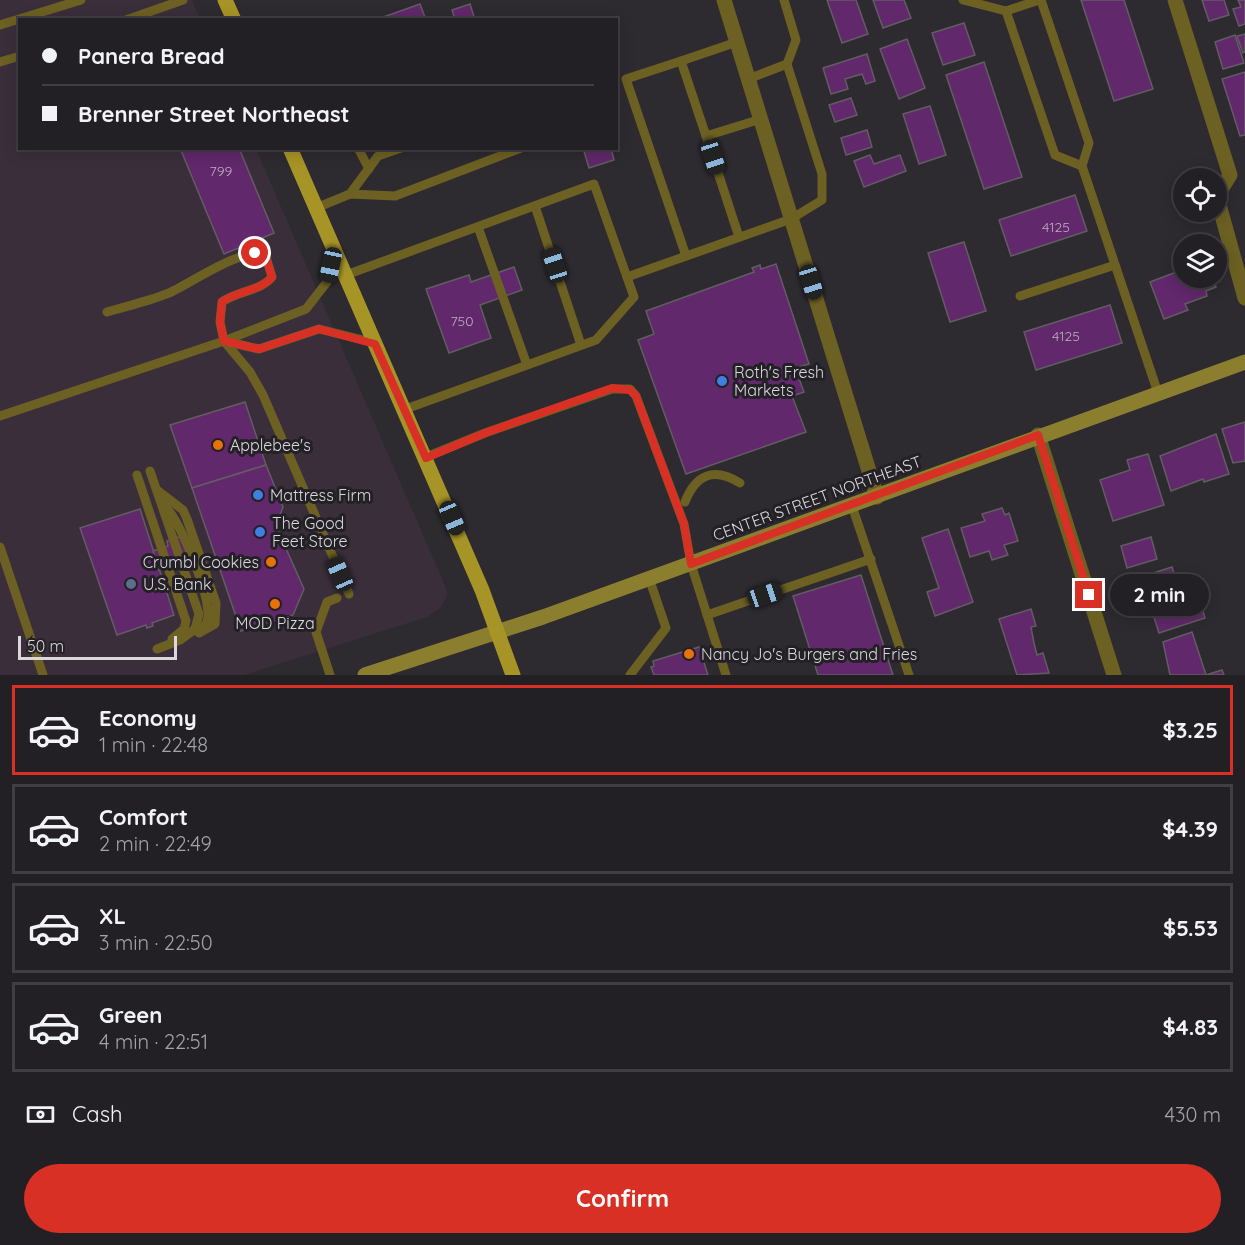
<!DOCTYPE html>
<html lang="en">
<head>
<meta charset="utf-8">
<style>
  :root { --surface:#222024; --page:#2e2d31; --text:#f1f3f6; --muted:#a2a3a6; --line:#3f3e41; --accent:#d93025 }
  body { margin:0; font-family:Quicksand,sans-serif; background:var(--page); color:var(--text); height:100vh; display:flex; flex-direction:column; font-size:22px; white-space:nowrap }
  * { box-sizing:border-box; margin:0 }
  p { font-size:20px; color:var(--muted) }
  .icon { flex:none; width:33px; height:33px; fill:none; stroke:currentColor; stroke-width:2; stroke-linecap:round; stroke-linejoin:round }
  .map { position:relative; height:675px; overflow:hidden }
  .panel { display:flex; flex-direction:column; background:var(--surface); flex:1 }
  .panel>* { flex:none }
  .guide { position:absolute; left:18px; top:18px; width:600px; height:132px; border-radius:0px; box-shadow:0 3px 15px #0003,0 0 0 2px var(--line); display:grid; align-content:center; height:132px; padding:0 24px; background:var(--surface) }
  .controls { position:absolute; left:1173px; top:168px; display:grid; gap:12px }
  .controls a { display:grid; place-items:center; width:54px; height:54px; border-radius:50%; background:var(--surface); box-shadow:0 3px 15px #0003,0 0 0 2px var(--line); font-size:30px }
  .scale { position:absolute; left:18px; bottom:15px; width:159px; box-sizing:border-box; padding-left:6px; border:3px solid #dad8dc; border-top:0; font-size:16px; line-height:21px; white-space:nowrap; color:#dad8dc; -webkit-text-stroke:4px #232026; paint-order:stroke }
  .end { position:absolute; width:27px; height:27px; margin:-14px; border:8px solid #d93025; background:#fff; box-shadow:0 0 0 3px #fff }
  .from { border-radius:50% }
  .bubble { position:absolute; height:42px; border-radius:21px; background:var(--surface); box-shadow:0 3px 15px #0003,0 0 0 2px var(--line); font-size:20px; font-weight:700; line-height:42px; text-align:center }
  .car { position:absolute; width:18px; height:36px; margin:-18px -9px; border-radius:8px; box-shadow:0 0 4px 2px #0007; background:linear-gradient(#222 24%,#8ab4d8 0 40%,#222 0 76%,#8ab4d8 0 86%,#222 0) }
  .guide b { display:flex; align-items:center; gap:21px; height:57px; font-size:22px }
  .guide b+b { border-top:2px solid var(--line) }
  .guide i { width:15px; height:15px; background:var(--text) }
  ul { padding:10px 0 0; list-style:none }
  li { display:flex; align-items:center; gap:18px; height:90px; margin:0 12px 9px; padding:0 12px; border:3px solid var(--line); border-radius:0px }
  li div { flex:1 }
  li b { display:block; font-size:22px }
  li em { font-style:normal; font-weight:700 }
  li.on { border-color:var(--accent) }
  li>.icon { width:54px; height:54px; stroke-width:1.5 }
  .pay { display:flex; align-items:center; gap:15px; height:66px; padding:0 24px; font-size:22px }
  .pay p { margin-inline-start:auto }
  .cta { display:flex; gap:12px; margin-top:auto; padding:12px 24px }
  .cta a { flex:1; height:69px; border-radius:36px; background:var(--accent); color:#fff; font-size:24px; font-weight:700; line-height:69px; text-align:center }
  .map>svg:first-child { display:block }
</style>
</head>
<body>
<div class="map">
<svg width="1245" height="675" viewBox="0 0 1245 675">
  <rect width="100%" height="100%" fill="#2d2a30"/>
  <path fill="#3b2e3b" d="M0 0H192L200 19 20 20V148L256 149 446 588 447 596 441 607 427 617 244 675H0Z"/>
  <g fill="#61286b" stroke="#625c63" stroke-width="1.5">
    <path d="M827 0H856L868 34 842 43Z"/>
    <path d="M873 0H904L911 18 883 28Z"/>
    <path d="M1081 0H1124L1153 89 1114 101Z"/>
    <path d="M1202 0H1224L1229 15 1209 21Z"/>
    <path d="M1238 0H1245V24L1239 26 1233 9 1241 7Z"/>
    <path d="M420 4 426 20H375Z"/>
    <path d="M470 4 475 20H455L452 10Z"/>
    <path d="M964 23 975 55 943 65 932 33Z"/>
    <path d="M1245 34V52L1243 53 1237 36Z"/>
    <path d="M1235 35 1244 63 1223 69 1215 42Z"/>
    <path d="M907 39 925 88 899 99 880 49Z"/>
    <path d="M867 54 875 81 866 84 862 74 845 79 848 89 831 94 823 68Z"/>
    <path d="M984 62 1022 177 984 189 946 75Z"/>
    <path d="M1245 72V135L1240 136 1222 79Z"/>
    <path d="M851 98 857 115 835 122 829 105Z"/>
    <path d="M930 106 946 155 919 164 903 114Z"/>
    <path d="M867 130 872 147 846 155 841 138Z"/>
    <path d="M180 148H239L274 233 224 254Z"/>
    <path d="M583 148H611L614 160 589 168Z"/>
    <path d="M870 155 874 164 900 155 906 171 864 187 854 161Z"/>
    <path d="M1075 195 1087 231 1011 256 999 220Z"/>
    <path d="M964 242 986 311 950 322 928 253Z"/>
    <path d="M776 264 809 364 795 368 804 392 792 396 806 432 686 474 638 340 654 334 646 311 754 272 752 268 760 265 761 269Z"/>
    <path d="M514 267 522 290 480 305 491 338 449 353 426 289 469 275 471 282Z"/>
    <path d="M1184 269V278H1213L1216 287 1206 291 1207 296 1185 304 1188 310 1164 319 1150 282Z"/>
    <path d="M1110 305 1122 343 1036 370 1024 332Z"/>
    <path d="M245 402 266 465 192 488 170 425Z"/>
    <path d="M1245 422V461L1233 463 1222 429Z"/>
    <path d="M1216 434 1229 474 1204 482 1203 479 1171 491 1160 456Z"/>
    <path d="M1148 454 1164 505 1113 521 1100 480 1130 470 1127 460Z"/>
    <path d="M266 465 283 507 276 526 304 589 293 615 241 631 192 488Z"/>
    <path d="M1002 508 1005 515 1009 513 1018 541 1004 545 1008 555 992 560 989 551 970 557 961 528 985 521 982 514Z"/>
    <path d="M140 509 174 615 152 623 153 626 147 628 146 625 117 635 80 528Z"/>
    <path d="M948 529 973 602 935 616 927 592 939 588 922 538Z"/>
    <path d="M185 535 191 559 159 570 153 551 168 546 167 541Z"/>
    <path d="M1151 537 1157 559 1127 568 1121 546Z"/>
    <path d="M1172 567 1183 599 1198 595 1205 618 1159 633 1151 608 1154 607 1151 599 1154 598 1147 575Z"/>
    <path d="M861 575 893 675H818L793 596Z"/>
    <path d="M1031 609 1036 626 1031 627 1034 643 1037 655 1043 653 1049 673 1017 675 999 619Z"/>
    <path d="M1192 632 1206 675 1222 670 1224 675H1170L1163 642Z"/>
    <path d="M699 647 708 675H654L651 667 654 666 653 661Z"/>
  </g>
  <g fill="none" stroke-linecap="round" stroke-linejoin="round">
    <g stroke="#6c6022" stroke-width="9">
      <path d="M963 0 1006 11"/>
      <path d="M1039 0 1006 11 1055 155 1082 166"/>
      <path d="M1041 0 1089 143 1082 166 1158 393"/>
      <path d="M126 20 183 0"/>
      <path d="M0 25 81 0"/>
      <path d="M681 61 626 79 686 256"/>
      <path d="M0 62 20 56"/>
      <path d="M748 79 787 64"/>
      <path d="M706 136 681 61 737 42"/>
      <path d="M358 148 369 169"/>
      <path d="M350 194 378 156 401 148"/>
      <path d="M535 206 581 345"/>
      <path d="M316 208 350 194 395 196 521 148"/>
      <path d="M478 227 527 365"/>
      <path d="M739 237 706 136 761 119"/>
      <path d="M346 275 594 184 634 297 596 340 403 410"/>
      <path d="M627 277 791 219 822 200V174L787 64 796 40 784 0"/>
      <path d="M1020 296 1115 265"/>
      <path d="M107 312C128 306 149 301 169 293 190 284 247 243 266 257L272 277C261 291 237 291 222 302L220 322 224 341 250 372 263 395 349 594"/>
      <path d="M224 341 259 349 319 329 375 343"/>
      <path d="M0 416 224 341 306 309 327 282 334 251"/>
      <path d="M426 457 485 433 612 389H630L636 396 684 524 691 564 726 675"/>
      <path d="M150 471 199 614 195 629 180 640 157 649"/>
      <path d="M137 475 186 621 184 629 172 639"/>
      <path d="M157 490 183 510 187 519 216 603 215 624 199 633"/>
      <path d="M685 502C696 474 714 467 740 483"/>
      <path d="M163 504C180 519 207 589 208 613 209 620 206 625 201 630"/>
      <path d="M852 506 909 675"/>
      <path d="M0 547 43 675"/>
      <path d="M707 615 871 559"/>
      <path d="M330 675 316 632 327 602 337 598"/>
      <path d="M630 675 666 628 649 578"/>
    </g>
    <g stroke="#6c6022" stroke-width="15">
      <path d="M724 0 877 497"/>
      <path d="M1175 0 1230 175 1220 191 1218 201 1245 298"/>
      <path d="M1038 435 1114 675"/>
    </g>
    <path stroke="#8c7e2f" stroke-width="15" d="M365 675 543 617 1245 362"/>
    <g stroke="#a79427" stroke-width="15">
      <path d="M225 0 234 20"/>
      <path d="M290 148 482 590 513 675"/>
    </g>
  </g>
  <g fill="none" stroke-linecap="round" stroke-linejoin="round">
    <path stroke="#d93025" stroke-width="8" d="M255 253 266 258 272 277C261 291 236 291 222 302L220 322 224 341 259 349 319 329 375 344 426 458 485 433 612 388 630 390 636 396 684 524 691 564 1038 435 1089 595"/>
  </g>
  <g fill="#3f7fe0" stroke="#232026" stroke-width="2">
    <circle cx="722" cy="381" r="6"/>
    <circle cx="258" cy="495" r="6"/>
    <circle cx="260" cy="532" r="6"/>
  </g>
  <g fill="#e8710a" stroke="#232026" stroke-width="2">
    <circle cx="218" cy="445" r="6"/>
    <circle cx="271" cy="562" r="6"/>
    <circle cx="275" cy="604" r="6"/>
    <circle cx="689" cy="654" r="6"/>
  </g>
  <circle fill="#5c6f8a" stroke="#232026" stroke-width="2" cx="131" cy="584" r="6"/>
  <g text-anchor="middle" stroke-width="6" stroke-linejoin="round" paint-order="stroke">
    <g font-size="14" fill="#bcacc0">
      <text x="221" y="176">799</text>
      <text x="1056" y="232">4125</text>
      <text x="462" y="326">750</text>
      <text x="1066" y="341">4125</text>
    </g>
    <g font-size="16" fill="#dad8dc" stroke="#232026" text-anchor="start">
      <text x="734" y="378">Roth's Fresh<tspan x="734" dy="18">Markets</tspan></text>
      <text x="230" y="451">Applebee's</text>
      <text x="270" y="501">Mattress Firm</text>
      <text x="272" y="529">The Good<tspan x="272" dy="18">Feet Store</tspan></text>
      <text x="259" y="568" text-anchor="end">Crumbl Cookies</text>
      <text x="143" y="590">U.S. Bank</text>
      <text x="275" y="629" text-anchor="middle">MOD Pizza</text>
      <text x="701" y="660">Nancy Jo's Burgers and Fries</text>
    </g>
    <g font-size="16" fill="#dad8dc" stroke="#232026">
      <text transform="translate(817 498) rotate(-20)" y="6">CENTER STREET NORTHEAST</text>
    </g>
  </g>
</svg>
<div class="controls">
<a><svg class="icon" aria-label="locate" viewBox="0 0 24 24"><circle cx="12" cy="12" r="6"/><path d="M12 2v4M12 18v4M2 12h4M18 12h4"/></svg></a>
<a><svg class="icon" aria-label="layers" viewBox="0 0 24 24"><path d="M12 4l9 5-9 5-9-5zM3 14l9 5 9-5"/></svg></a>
</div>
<div class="scale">50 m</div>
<i class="end from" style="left:255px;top:253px"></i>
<i class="end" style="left:1089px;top:595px"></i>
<div class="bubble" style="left:1110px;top:574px;width:99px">2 min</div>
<i class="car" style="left:713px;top:157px;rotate:162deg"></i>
<i class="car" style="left:331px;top:265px;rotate:192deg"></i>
<i class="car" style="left:555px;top:265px;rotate:342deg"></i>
<i class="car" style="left:811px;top:282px;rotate:163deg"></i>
<i class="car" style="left:452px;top:518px;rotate:157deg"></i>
<i class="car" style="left:340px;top:574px;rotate:336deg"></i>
<i class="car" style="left:765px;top:595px;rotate:71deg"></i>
<div class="guide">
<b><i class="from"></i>Panera Bread</b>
<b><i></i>Brenner Street Northeast</b>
</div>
</div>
<section class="panel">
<ul>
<li class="on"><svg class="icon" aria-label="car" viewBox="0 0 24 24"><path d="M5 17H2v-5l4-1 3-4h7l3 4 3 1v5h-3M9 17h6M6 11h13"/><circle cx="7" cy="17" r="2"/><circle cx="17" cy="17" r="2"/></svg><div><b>Economy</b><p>1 min · 22:48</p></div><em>$3.25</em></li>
<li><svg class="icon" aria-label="car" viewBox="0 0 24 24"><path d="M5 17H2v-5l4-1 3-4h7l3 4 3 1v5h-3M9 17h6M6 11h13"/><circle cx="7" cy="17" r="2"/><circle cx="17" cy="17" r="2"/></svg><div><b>Comfort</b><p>2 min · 22:49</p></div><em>$4.39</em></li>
<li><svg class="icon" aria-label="car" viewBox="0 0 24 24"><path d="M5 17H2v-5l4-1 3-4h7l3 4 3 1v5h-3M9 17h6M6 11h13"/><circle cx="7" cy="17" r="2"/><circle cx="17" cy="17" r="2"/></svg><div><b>XL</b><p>3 min · 22:50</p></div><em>$5.53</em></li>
<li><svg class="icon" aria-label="car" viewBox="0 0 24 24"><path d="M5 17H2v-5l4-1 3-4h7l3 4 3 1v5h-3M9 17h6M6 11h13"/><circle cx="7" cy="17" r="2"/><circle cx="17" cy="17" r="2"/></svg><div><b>Green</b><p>4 min · 22:51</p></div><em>$4.83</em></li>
</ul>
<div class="pay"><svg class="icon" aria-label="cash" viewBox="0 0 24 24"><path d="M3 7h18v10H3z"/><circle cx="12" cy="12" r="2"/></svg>Cash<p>430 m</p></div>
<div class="cta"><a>Confirm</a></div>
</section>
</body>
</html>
